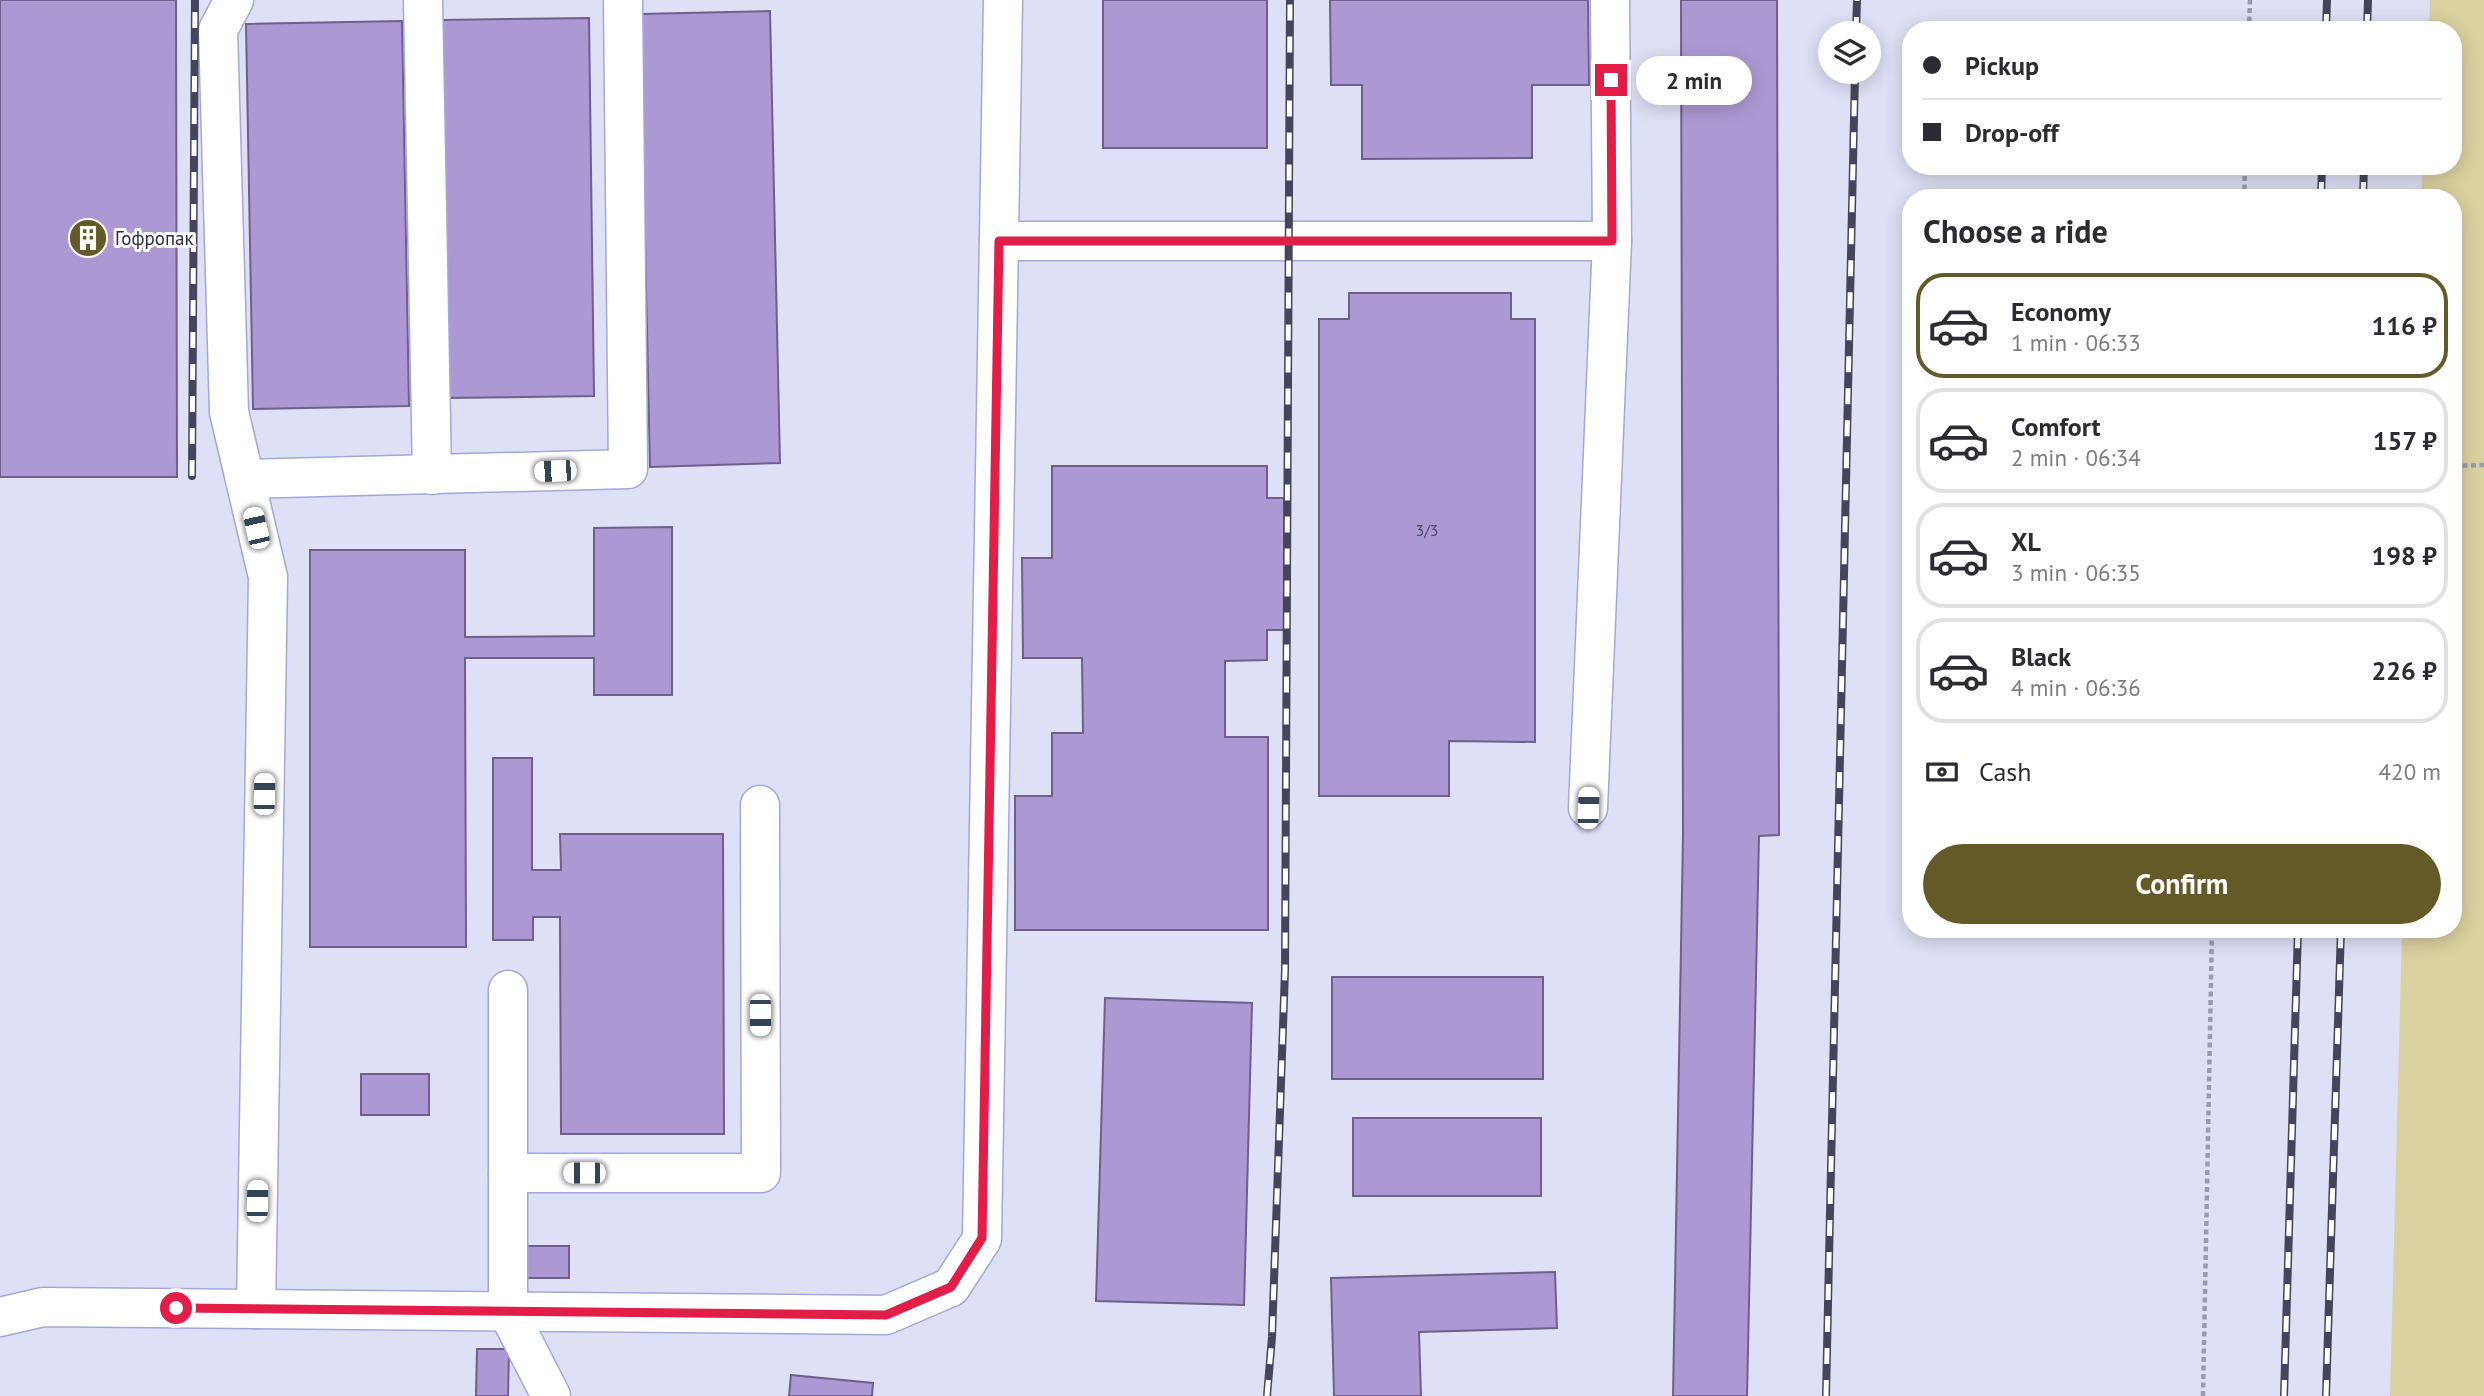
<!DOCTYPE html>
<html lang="en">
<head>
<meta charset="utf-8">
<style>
  :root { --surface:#fff; --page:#f7f7f7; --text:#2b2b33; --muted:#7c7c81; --line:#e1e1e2; --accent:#645a27 }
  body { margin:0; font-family:"PT Sans",sans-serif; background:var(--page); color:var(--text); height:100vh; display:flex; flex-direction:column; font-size:26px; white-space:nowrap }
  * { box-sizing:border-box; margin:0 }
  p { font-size:23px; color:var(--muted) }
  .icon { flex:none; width:38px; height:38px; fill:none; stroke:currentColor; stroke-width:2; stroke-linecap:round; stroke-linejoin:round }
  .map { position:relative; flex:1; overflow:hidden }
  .side { position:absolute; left:1902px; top:189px; width:560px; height:749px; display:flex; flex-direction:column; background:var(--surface); border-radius:28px; box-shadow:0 4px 18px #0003 }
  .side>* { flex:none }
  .hud { position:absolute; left:1902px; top:21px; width:560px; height:154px; border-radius:28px; box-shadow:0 4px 18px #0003; display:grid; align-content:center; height:154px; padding:0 21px; background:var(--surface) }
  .fabs { position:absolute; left:1818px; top:21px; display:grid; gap:14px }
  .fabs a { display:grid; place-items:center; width:63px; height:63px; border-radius:50%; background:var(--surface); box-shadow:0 4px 18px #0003; font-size:35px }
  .end { position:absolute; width:32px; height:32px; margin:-16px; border:9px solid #e11d48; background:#fff; box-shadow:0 0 0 4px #fff }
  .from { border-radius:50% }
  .bubble { position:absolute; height:49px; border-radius:24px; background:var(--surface); box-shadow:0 4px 18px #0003; font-size:23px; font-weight:700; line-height:49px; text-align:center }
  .car { position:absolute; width:21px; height:42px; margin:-21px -10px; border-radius:9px; box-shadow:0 0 5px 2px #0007; background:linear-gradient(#fff 24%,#345 0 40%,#fff 0 76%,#345 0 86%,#fff 0) }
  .hud b { display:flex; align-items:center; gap:24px; height:66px; font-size:26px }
  .hud b+b { border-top:2px solid var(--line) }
  .hud i { width:18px; height:18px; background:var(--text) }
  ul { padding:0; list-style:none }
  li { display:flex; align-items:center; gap:21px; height:105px; margin:0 14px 10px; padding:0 7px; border:4px solid var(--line); border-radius:28px }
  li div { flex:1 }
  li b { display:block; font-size:26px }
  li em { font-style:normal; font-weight:700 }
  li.selected { border-color:var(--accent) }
  li>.icon { width:63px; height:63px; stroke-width:1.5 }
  h2 { padding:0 21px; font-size:32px; line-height:84px }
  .pay { display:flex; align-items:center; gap:18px; height:77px; padding:0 21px; font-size:26px }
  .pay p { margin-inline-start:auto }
  .primary-button { display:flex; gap:14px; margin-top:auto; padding:14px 21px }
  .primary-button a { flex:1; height:80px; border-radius:42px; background:var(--accent); color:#fff; font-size:28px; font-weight:700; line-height:80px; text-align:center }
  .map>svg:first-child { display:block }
</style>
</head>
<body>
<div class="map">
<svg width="2484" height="1396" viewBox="0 0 2484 1396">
  <rect width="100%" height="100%" fill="#dee1f6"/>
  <path fill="#dad1a0" d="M2430 0H2484V1396H2390L2402 929H2454V198H2421L2423 166H2454V30H2429Z"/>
  <g fill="#ac99d3" stroke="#6e5f8c" stroke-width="2">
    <path d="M0 0H176L177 477H0Z"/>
    <rect x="1103" y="0" width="164" height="148"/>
    <path d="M1330 0H1588L1589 85H1532V158L1362 159V85H1331Z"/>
    <path d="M1681 0H1777L1779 835 1759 836 1747 1396H1673L1683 835Z"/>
    <path d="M770 11 780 463 650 467 640 14Z"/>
    <path d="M589 18 594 396 446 398 441 20Z"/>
    <path d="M402 21 409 406 253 409 246 24Z"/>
    <path d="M1349 293H1511V319H1535V742L1449 741V796H1319V319H1349Z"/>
    <path d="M1052 466H1267V498H1284V630H1267V660L1225 661V737H1268V930H1015V796H1052V733H1083L1082 658H1023L1022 558H1052Z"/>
    <path d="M672 527V695H594V658H465L466 947H310V550H465V637L594 636V528Z"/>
    <path d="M493 758H532V870H561L560 834H723L724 1134H561L560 917H533V940H493Z"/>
    <rect x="1332" y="977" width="211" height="102"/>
    <path d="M1105 998 1252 1003 1244 1305 1096 1301Z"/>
    <rect x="361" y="1074" width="68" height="41"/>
    <rect x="1353" y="1118" width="188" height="78"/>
    <rect x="526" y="1246" width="43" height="32"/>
    <path d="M1555 1272 1557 1328 1419 1332 1421 1396H1334L1331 1278Z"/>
    <path d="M477 1349H509L508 1396H476Z"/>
    <path d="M791 1375 873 1383 872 1396H789Z"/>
  </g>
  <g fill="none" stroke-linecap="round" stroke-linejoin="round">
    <g stroke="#a2a8da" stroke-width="41">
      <g id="minor">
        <path d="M234 0 218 30 229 412 268 577 256 1309"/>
        <path d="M423 0 432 475"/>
        <path d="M999 241H1612"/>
        <path d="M245 479 628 469 623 0"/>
        <path d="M1588 808 1612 241 1610 0"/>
        <path d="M508 990V1312L551 1396"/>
        <path d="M508 1173H761L760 805"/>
        <path d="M0 1317 43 1307 886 1315 951 1287 982 1239 1003 0"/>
      </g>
    </g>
    <g stroke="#999cb1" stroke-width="4.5" stroke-dasharray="5 3.5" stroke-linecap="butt">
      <path d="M2249 30 2250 0"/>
      <path d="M2244 198 2245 166"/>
      <path d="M2454 466 2484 465"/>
      <path d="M2203 1396 2212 929"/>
    </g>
    <use href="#minor" stroke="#fff" stroke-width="38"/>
    <g stroke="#43465a" stroke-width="8">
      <g id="rail">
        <path d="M2326 30 2327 0"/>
        <path d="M2367 30 2368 0"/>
        <path d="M1856 33 1857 0"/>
        <path d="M2321 198 2322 166"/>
        <path d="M2363 198 2364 166"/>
        <path d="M192 476 195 0"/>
        <path d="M1267 1396 1272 1337 1285 970 1290 0"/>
        <path d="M1826 1396 1855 72"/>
        <path d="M2284 1396 2298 929"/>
        <path d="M2326 1396 2341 929"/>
      </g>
    </g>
    <use href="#rail" stroke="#fff" stroke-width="5" stroke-dasharray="16" stroke-linecap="butt"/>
  </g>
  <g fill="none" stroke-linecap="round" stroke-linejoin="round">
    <path stroke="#e11d48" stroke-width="9" d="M176 1308 886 1315 951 1287 982 1238 999 241H1612L1611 80"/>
  </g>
  <defs>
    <g id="building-disc" transform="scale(2.0125)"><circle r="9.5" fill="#645a27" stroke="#fff"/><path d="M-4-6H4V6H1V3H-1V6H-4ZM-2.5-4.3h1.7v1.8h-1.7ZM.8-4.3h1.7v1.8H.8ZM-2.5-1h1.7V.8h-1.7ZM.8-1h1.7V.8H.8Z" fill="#fff"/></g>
  </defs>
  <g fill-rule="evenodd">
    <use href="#building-disc" x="88" y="238"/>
  </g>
  <g text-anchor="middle" stroke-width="6" stroke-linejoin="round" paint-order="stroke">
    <g font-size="16" fill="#4a4866">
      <text x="1427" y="536">3/3</text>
    </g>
    <g font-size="19" fill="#2a2d41" stroke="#fff" text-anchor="start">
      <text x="115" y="245">Гофропак</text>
    </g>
  </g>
</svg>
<div class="fabs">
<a><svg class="icon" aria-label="layers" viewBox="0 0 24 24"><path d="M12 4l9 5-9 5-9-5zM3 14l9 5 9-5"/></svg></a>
</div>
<i class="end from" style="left:176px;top:1308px"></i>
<i class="end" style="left:1611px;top:80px"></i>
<div class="bubble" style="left:1636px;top:56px;width:116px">2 min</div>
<i class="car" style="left:555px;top:471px;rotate:268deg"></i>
<i class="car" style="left:256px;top:528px;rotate:347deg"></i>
<i class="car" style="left:264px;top:794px;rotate:1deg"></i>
<i class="car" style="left:1588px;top:808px;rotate:2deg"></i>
<i class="car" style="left:760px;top:1015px;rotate:180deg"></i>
<i class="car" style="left:584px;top:1173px;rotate:270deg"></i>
<i class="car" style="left:257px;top:1201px;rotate:1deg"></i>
<div class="hud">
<b><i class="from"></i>Pickup</b>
<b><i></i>Drop-off</b>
</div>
<section class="side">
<h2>Choose a ride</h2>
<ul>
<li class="selected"><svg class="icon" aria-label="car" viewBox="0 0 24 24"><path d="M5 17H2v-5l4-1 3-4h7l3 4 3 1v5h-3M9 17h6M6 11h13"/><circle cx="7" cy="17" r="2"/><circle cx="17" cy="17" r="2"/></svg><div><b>Economy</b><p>1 min · 06:33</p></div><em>116 ₽</em></li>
<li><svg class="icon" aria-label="car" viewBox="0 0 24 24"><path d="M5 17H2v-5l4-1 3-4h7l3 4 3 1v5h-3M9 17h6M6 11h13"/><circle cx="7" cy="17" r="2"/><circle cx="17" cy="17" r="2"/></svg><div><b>Comfort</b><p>2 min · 06:34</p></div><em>157 ₽</em></li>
<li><svg class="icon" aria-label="car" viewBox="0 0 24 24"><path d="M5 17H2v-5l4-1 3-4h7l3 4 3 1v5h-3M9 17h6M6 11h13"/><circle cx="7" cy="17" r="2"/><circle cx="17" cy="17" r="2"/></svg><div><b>XL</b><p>3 min · 06:35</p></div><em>198 ₽</em></li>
<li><svg class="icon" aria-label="car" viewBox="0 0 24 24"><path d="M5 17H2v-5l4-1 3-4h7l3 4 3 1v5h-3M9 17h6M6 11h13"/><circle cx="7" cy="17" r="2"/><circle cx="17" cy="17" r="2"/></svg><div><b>Black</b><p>4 min · 06:36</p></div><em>226 ₽</em></li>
</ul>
<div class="pay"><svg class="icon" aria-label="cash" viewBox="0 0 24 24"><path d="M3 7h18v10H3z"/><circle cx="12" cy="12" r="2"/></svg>Cash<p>420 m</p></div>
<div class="primary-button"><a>Confirm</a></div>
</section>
</div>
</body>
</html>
